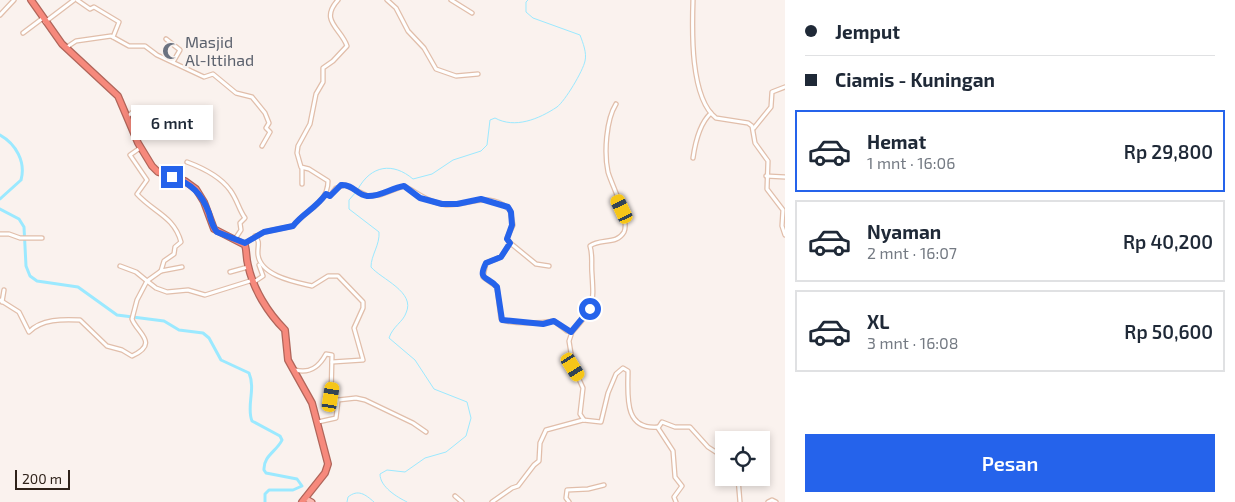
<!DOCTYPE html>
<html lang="id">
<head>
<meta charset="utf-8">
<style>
  :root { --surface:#fff; --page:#f6f6f7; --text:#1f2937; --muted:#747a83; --line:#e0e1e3; --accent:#2563eb }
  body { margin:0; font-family:"Exo 2",sans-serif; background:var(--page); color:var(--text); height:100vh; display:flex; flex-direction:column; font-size:19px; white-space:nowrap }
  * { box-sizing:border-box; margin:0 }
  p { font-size:16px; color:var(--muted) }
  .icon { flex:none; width:28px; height:28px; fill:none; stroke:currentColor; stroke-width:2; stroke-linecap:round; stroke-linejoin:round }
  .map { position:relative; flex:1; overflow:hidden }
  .details { display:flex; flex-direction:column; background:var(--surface); width:450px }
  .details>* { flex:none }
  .banner { display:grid; align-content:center; height:110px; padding:0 20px; background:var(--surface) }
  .tools { position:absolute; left:715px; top:431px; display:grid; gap:10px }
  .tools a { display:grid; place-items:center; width:55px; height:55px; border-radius:0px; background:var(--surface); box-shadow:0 2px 8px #0003; font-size:25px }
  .scale { position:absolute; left:15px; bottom:12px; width:55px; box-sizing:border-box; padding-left:5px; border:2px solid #2f221a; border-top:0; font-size:14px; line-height:18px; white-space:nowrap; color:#2f221a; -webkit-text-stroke:4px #faf2ee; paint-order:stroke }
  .end { position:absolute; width:22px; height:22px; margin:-11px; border:6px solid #2563eb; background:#fff; box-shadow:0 0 0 2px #fff }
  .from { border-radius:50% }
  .bubble { position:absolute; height:35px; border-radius:0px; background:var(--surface); box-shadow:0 2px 8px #0003; font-size:16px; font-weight:600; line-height:35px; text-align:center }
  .car { position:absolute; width:15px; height:30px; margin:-15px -8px; border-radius:6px; box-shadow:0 0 4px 1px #0007; background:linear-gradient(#f5c518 24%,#345 0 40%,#f5c518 0 76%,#345 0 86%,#f5c518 0) }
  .banner b { display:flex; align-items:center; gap:18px; height:48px; font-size:19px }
  .banner b+b { border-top:1px solid var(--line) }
  .banner i { width:12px; height:12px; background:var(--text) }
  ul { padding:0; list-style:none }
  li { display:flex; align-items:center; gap:15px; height:82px; margin:0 10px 8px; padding:0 10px; border:2px solid var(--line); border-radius:0px }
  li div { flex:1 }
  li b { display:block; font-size:19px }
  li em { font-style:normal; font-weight:600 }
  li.on { border-color:var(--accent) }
  li>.icon { width:45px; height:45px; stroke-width:1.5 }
  .primary-button { display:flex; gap:10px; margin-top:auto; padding:10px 20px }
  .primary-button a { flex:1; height:58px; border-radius:0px; background:var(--accent); color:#fff; font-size:20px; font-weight:600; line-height:58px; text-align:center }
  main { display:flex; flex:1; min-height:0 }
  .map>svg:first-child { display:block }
</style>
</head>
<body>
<main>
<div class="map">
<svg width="785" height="502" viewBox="0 0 785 502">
  <rect width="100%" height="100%" fill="#faf2ee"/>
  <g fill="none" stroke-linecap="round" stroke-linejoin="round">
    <g stroke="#9be9ff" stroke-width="1">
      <path d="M358 189C371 165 393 162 413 179L432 174 453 160 481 151 487 145 490 120 495 118C515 129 539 119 557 107 565 101 583 71 585 61 587 53 583 43 580 35L533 18 526 12V2L528 0"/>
      <path d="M356 192 349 200V209L379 232C380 245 371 255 371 267 381 279 416 292 406 313 403 322 393 326 389 338L415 360 434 389 467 402 471 418 466 436 446 452 425 458 405 472 387 470 380 474C380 487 397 497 407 502"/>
      <path d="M347 502 348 497C358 489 365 494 374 502"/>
    </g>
    <g stroke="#9be9ff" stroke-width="3">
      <path d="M0 135C16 144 26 162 21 180L0 199"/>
      <path d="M0 209 19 219 24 227 26 266 30 276 37 281 78 287 117 315 164 321 179 330 203 333 209 338 221 360 249 373C256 389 246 407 252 421L280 436 282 440C277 451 263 456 264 470L266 473 297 479 302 486 293 490H269L265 494V502"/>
    </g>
    <g stroke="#e1beaa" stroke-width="5.5">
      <g id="minor">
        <path d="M77 0 90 9 94 7 119 22 113 37"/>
        <path d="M387 0 396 8 408 31 424 48 436 69 456 76 478 74"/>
        <path d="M451 0 472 13"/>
        <path d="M693 0C692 30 690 98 716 118L748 123 752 126 755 143 768 161 767 189 783 210 782 226 785 235"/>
        <path d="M0 15 14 0"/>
        <path d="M45 22 74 0"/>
        <path d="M23 33 43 18"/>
        <path d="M166 39 180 50 173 62"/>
        <path d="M67 47 76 41 111 36 129 46H145L157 55 204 77 213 74 236 93 252 97 265 113 269 123 266 128 270 132 262 146"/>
        <path d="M127 117 137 108"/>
        <path d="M754 128 771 107 772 92 785 87"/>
        <path d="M140 148 130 155 147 180 137 194C153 212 174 216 181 242L175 247 174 254 164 261 161 271"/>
        <path d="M693 158C695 144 699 124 711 113"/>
        <path d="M187 162C203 168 220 176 230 190 237 199 239 210 245 218L240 223 241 230 235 239"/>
        <path d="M302 168V184"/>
        <path d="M766 176 785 177"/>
        <path d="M326 194 330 196 336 188 345 185 368 196 380 195 404 186C418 193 429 203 446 205 469 206 488 190 510 210L513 225 507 238 509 242 536 264 549 266"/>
        <path d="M0 234H9L20 238H42"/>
        <path d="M255 236C261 242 257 247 258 255 261 276 295 282 312 286L328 276H338L363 302V308L354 328 363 360 332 362"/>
        <path d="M245 243 264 232 293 226C305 210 328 204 328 181L309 169 301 167 297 153 298 146 310 124 316 94 323 82V68L333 61 347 46C341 28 319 21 338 0"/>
        <path d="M510 243 501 257 486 263 483 277 497 287 501 319C510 325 543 323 554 321L567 331H573C594 307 594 305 592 274 591 263 593 256 590 246 600 238 617 245 624 232 630 219 612 186 608 172 604 153 606 120 616 104"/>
        <path d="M120 266 136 272 147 281 161 271 182 267"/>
        <path d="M230 272 248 267"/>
        <path d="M254 282 263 276 259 265"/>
        <path d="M0 300 19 312 29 332C41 319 63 319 80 320L107 346 122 350 132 356C160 343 137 333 132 319L137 300 147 281 156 288 167 292 188 290 205 295 253 280"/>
        <path d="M2 302 4 290"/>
        <path d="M572 332 569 341 573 366 583 388 580 414 584 420"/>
        <path d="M295 370C310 374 319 367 326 354L332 355 331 398 338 400 356 398 365 400 413 423 426 432"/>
        <path d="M318 422 336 418 338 401"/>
        <path d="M738 478 740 502"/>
        <path d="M455 496 462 502"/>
        <path d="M492 502 512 488 518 486 534 465 539 461 540 443 546 430 583 420 601 422 608 393 616 374 623 368 628 371C628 395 623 430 658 427"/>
        <path d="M569 502 566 498 567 490 588 489 604 485"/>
        <path d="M676 502 674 497 682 486 675 477 673 451 658 428 662 422 675 427H690L708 447 722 456 724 470"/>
        <path d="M768 502 772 500 776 502"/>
      </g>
    </g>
    <g stroke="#b0655a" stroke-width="7">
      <path id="major" d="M305 498 312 502"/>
    </g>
    <g stroke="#b0655a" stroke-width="8">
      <path id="highway" d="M31 0 62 44 118 96 138 143 152 166 158 172 185 181 196 189 204 202 214 229 245 245C247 252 246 258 248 265 253 289 268 313 285 330L288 360 312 403 328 464 325 473 302 502"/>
    </g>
    <use href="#minor" stroke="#fff" stroke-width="3"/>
    <use href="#major" stroke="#fab8b0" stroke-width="4.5"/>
    <use href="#highway" stroke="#f6897c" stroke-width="5.5"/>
  </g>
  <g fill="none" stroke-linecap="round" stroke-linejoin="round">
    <path stroke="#2563eb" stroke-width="6" d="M172 177C191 183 202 194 209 213 211 220 212 226 217 232L245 243 264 232 293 226C303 213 315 209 326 194L330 196 341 185C353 184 357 195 367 196 380 197 391 188 404 186L420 198 442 204H457L481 199 508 207 511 212 512 225 507 239 510 243 501 257 486 263C477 281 488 276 497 287L502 320 543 324 554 321 571 332 590 309"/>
  </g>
  <defs>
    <g id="mosque-bare" transform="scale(1.35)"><path d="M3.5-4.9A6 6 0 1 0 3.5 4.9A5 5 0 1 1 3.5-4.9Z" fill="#6b7280" stroke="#faf2ee" stroke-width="2.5" paint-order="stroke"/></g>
  </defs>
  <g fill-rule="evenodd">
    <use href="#mosque-bare" x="171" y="51"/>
  </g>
  <g text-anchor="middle" stroke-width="5" stroke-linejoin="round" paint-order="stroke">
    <g font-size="16" fill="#5b616d" stroke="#faf2ee" text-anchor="start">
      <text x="185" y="48">Masjid<tspan x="185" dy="18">Al-Ittihad</tspan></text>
    </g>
  </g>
</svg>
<div class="tools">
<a><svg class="icon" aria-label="locate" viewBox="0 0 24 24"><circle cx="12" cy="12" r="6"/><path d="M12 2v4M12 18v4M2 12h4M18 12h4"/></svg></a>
</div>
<div class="scale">200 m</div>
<i class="end from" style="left:590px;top:309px"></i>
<i class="end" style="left:172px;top:177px"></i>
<div class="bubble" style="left:131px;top:105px;width:82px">6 mnt</div>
<i class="car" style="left:622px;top:209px;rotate:335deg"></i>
<i class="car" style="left:573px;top:367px;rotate:148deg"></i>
<i class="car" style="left:331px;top:397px;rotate:9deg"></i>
</div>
<section class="details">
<div class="banner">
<b><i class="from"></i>Jemput</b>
<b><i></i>Ciamis - Kuningan</b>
</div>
<ul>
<li class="on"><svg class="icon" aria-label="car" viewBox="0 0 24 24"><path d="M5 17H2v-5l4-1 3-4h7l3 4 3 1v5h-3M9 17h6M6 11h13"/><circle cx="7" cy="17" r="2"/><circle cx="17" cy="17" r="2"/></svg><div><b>Hemat</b><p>1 mnt · 16:06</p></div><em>Rp 29,800</em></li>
<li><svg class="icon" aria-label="car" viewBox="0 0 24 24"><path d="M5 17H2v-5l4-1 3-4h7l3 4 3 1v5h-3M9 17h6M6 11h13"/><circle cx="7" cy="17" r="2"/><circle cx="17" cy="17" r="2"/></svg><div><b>Nyaman</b><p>2 mnt · 16:07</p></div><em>Rp 40,200</em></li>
<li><svg class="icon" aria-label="car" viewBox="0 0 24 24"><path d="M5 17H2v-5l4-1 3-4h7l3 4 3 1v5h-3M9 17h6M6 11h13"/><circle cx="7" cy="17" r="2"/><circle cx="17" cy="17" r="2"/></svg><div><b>XL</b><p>3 mnt · 16:08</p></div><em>Rp 50,600</em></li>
</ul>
<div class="primary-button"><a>Pesan</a></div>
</section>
</main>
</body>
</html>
